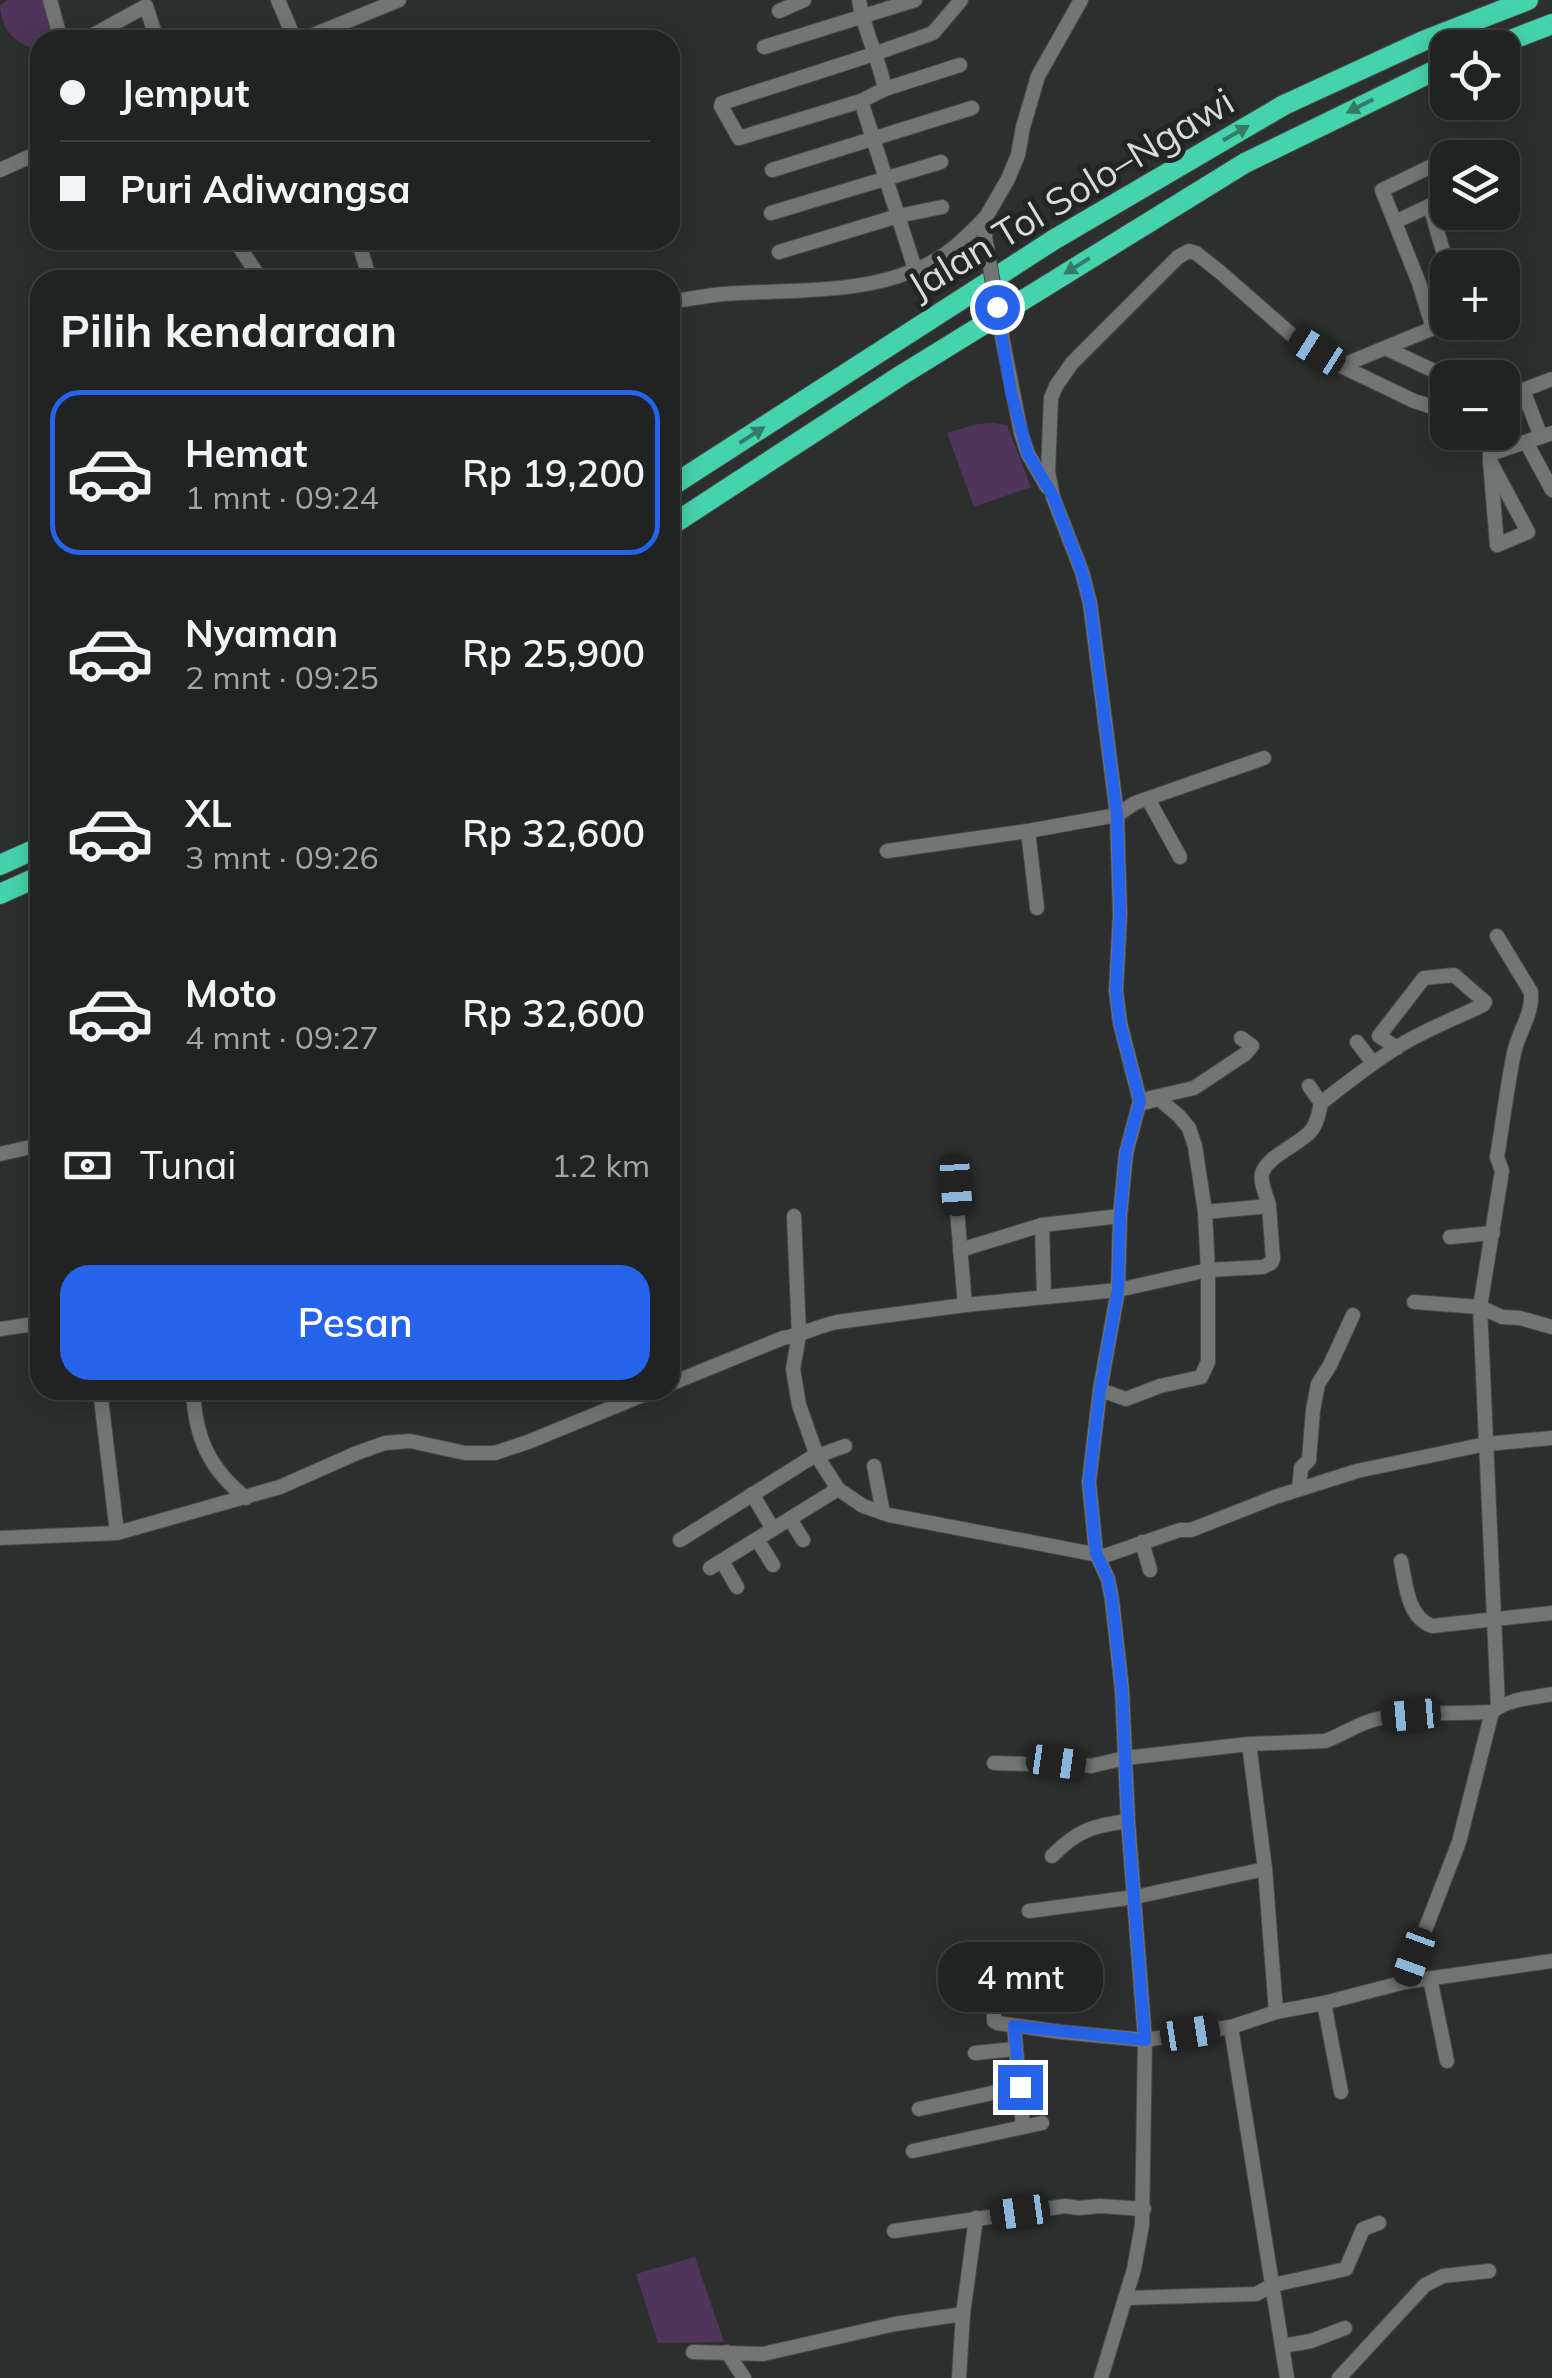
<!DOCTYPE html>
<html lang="id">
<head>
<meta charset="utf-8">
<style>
  :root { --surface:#212322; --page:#292b2a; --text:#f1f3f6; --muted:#a2a4a5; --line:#3e4040; --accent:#2563eb }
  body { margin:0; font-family:Mulish,sans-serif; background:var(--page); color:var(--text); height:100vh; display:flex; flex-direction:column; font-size:38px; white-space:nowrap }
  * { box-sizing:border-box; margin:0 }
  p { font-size:32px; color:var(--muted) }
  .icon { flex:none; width:55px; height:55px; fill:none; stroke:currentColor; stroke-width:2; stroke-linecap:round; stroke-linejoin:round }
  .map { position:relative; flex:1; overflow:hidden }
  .panel { position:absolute; left:30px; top:270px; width:650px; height:1130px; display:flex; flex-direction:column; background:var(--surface); border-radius:30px; box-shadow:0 5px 25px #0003,0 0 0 2px var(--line) }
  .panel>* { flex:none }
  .banner { position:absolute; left:30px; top:30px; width:650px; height:220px; border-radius:30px; box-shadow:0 5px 25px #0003,0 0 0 2px var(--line); display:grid; align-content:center; height:220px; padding:0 30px; background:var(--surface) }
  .controls { position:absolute; left:1430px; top:30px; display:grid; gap:20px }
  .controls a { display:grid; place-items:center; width:90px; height:90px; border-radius:20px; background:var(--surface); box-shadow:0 5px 25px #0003,0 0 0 2px var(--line); font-size:50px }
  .end { position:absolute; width:45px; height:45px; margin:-22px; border:12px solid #2563eb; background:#fff; box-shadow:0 0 0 5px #fff }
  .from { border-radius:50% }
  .bubble { position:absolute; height:70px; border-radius:30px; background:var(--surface); box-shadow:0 5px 25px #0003,0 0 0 2px var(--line); font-size:32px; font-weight:600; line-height:70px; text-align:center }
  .car { position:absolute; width:30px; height:60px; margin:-30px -15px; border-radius:12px; box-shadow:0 0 8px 2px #0007; background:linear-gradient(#222 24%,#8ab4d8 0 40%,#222 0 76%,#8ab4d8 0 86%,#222 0) }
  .banner b { display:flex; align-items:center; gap:35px; height:95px; font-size:38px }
  .banner b+b { border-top:2px solid var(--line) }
  .banner i { width:25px; height:25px; background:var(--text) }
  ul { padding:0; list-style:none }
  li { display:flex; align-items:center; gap:30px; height:165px; margin:0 20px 15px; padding:0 10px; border:5px solid transparent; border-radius:30px }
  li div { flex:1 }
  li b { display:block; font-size:38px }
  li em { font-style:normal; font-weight:600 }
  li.current { border-color:var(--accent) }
  li>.icon { width:90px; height:90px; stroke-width:1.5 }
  h2 { padding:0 30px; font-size:45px; line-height:120px }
  .pay { display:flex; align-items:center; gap:25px; height:110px; padding:0 30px; font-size:38px }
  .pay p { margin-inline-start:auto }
  .primary-button { display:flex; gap:20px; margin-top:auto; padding:20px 30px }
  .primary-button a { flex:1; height:115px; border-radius:30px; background:var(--accent); color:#fff; font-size:40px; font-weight:600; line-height:115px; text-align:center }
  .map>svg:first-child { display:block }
</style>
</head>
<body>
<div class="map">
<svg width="1552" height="2378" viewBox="0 0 1552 2378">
  <rect width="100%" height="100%" fill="#2c2f2e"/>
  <g fill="#4e3559">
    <path d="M7 0H47L58 40H40V51C15 43 2 32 0 6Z"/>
    <path d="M992 423 1007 425 1031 487 974 507 947 433 977 424Z"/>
    <path d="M695 2257 724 2342 658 2343 636 2274Z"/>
  </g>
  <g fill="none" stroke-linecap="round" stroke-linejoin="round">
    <g stroke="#484a49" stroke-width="16">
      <g id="minor">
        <path d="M50 0 61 40"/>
        <path d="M278 0 295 40"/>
        <path d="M859 0C864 31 879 59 885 89L861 101 739 138 721 106 722 103 874 54 933 33 961 0"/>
        <path d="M779 11 804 0"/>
        <path d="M84 40 146 6 157 40"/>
        <path d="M301 40 399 0"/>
        <path d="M764 47 915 0"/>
        <path d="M885 89 960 65"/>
        <path d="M861 101 915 269"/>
        <path d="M0 170 40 152"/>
        <path d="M772 170 972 108"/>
        <path d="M1430 206 1448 268"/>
        <path d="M771 213 941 162"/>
        <path d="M986 217 1008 179 1018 155 1023 127 1038 76 1081 0"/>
        <path d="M1395 222 1448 197"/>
        <path d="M235 240 261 280"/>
        <path d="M358 240 370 280"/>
        <path d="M779 252 898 216 942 207"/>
        <path d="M670 302C688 299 705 296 723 294 792 289 871 296 934 261 954 250 970 233 986 217L985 237"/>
        <path d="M1433 328 1419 283 1382 190 1434 165"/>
        <path d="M1003 342 1021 433 1028 454 1047 487"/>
        <path d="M1385 348 1443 375"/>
        <path d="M1341 366 1448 322"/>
        <path d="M1523 390 1541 437"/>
        <path d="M1502 398 1552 379"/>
        <path d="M1526 442 1552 490"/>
        <path d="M1490 461 1528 532 1497 545 1490 461V454L1552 433"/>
        <path d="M1148 799 1180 857"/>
        <path d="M1028 831 1037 908"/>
        <path d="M887 851 1028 831 1117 815 1135 803 1264 758"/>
        <path d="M1497 936 1531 992C1533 1015 1518 1032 1514 1053 1507 1087 1503 1122 1497 1157L1502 1171 1480 1307 1498 1707"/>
        <path d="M1357 1042 1373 1063"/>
        <path d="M1309 1086 1321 1103"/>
        <path d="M1150 1098 1194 1088 1245 1054 1252 1046 1241 1038"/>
        <path d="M0 1154 40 1145"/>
        <path d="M955 1186 965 1305"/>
        <path d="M1269 1206C1267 1197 1260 1183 1262 1174 1266 1157 1298 1145 1310 1132 1317 1124 1319 1113 1321 1103 1348 1082 1374 1061 1404 1043 1428 1029 1458 1017 1483 1005L1485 1002 1454 975 1424 978 1379 1036 1397 1048"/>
        <path d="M794 1216 799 1335 793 1369 799 1405 817 1456 838 1489 863 1506 889 1515 1104 1556 1180 1530H1191L1275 1497 1357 1471 1486 1444 1552 1438"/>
        <path d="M1042 1225 1044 1296"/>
        <path d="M1450 1237 1493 1233"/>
        <path d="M960 1250 1042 1225 1120 1216"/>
        <path d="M1414 1302 1480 1307 1502 1317 1520 1318 1552 1327"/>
        <path d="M0 1329 40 1323"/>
        <path d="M670 1384 783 1338C802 1335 818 1326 837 1322L965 1305 1118 1290 1208 1270 1263 1267 1271 1263 1273 1259 1269 1206 1205 1212"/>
        <path d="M100 1390 117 1533"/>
        <path d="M193 1390C195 1437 209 1469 246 1498"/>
        <path d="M1100 1390 1126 1399 1160 1386 1201 1377 1208 1362V1270L1205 1212 1195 1146 1189 1128 1179 1116 1159 1099 1139 1104"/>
        <path d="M817 1456 845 1446"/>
        <path d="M874 1466 883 1513"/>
        <path d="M1299 1489 1301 1468 1309 1460 1313 1410 1318 1384 1330 1365 1353 1315"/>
        <path d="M752 1494 773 1529"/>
        <path d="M790 1519 803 1540"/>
        <path d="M0 1538 117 1533 280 1487 357 1453 385 1443 410 1441 465 1453H495L528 1442 655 1390"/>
        <path d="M757 1539 773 1565"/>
        <path d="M680 1540 817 1454"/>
        <path d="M1142 1542 1150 1570"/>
        <path d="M722 1561 737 1587"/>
        <path d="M1401 1561C1406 1584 1407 1617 1432 1626L1552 1613"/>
        <path d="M710 1568 838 1489"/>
        <path d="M1249 1744 1265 1869"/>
        <path d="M994 1763 1026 1764 1056 1762 1091 1766 1125 1758 1249 1744 1325 1741C1343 1735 1358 1723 1377 1719 1414 1711 1455 1714 1492 1712"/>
        <path d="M1052 1856C1078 1830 1092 1826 1128 1821"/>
        <path d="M1029 1911 1135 1897 1265 1869 1276 2012"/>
        <path d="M1430 1978 1447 2061"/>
        <path d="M1405 1982 1459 1842 1492 1712C1507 1699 1532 1698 1552 1694"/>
        <path d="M994 2000V2021L997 2023 1061 2032 1145 2040 1231 2027 1276 2012 1324 2003 1405 1982 1552 1961"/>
        <path d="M1324 2003 1341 2092"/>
        <path d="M1014 2026 1023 2127"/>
        <path d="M1231 2027 1287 2378"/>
        <path d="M975 2053 1015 2049"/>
        <path d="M919 2109 1020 2087"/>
        <path d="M913 2151 1042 2123"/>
        <path d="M894 2231 1065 2206 1079 2208 1100 2206 1144 2209"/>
        <path d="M1125 2298 1256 2294 1273 2285 1346 2269 1363 2229 1379 2223"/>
        <path d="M1283 2346 1311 2341 1345 2328"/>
        <path d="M693 2352 763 2354 895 2324 963 2314"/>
        <path d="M727 2352 744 2378"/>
        <path d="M959 2378 963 2314 976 2218"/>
        <path d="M1101 2378 1134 2269 1142 2225 1145 2040 1128 1821 1122 1690 1112 1600 1108 1579 1096 1553 1089 1482 1100 1390 1118 1290 1120 1216 1126 1153 1140 1101 1120 1023 1116 991 1120 914 1117 815 1090 603 1082 572 1053 497 1048 472 1051 398 1056 386 1072 363 1178 257 1189 251 1196 253 1220 272 1293 336 1341 366 1414 401 1448 412"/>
        <path d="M1339 2378 1425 2285 1443 2276 1489 2271"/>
      </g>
    </g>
    <g stroke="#484a49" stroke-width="22">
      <g id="highway">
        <path d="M1490 48 1552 24"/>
        <path d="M670 487 1055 239 1284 105 1423 41 1528 0"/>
        <path d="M670 526 900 376 1245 163 1448 64"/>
        <path d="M0 865 40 847"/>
        <path d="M0 894 40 876"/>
      </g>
    </g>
    <use href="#minor" stroke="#727574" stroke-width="14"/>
    <use href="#highway" stroke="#45d3ac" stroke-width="20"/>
    <g stroke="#484a49" stroke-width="16" stroke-linecap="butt">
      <path id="minor-bridge" d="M985 237 1003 342"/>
    </g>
    <use href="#minor-bridge" stroke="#727574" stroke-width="14"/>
  </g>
  <defs><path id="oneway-solid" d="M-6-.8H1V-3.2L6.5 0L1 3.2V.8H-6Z" transform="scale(2.5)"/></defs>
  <g fill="#347c68">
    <use href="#oneway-solid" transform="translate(1360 106) rotate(153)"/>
    <use href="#oneway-solid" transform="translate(1236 133) rotate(-30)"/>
    <use href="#oneway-solid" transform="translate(1077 266) rotate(148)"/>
    <use href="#oneway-solid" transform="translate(752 435) rotate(-33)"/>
  </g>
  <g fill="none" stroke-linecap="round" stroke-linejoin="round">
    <path stroke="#2563eb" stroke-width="12" d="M997 307 1011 392 1028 454 1053 496 1082 572 1090 603 1117 815 1120 914 1116 991 1120 1024 1140 1101 1126 1152 1120 1216 1118 1290 1100 1390 1089 1482 1096 1553 1108 1579 1112 1600 1122 1690 1128 1822 1145 2040 1014 2026 1020 2087"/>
  </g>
  <g text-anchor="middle" stroke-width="10" stroke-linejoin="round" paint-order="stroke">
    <g font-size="38" fill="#dadcdb" stroke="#232524">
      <text transform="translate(1071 194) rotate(-31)" y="13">Jalan Tol Solo–Ngawi</text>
    </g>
  </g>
</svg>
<div class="controls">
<a><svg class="icon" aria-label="locate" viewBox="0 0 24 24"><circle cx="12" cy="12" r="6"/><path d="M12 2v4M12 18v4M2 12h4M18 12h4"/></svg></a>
<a><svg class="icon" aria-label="layers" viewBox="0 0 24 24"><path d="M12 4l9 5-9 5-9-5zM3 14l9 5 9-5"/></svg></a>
<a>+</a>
<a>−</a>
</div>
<i class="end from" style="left:997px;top:307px"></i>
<i class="end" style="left:1020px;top:2087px"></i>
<div class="bubble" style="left:938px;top:1942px;width:165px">4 mnt</div>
<i class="car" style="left:1317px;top:351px;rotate:302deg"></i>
<i class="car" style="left:956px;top:1186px;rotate:176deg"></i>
<i class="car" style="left:1411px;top:1715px;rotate:265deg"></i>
<i class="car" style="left:1056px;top:1762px;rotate:98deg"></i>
<i class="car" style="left:1414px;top:1957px;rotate:200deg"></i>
<i class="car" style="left:1190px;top:2033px;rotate:81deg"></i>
<i class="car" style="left:1020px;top:2212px;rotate:262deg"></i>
<div class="banner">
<b><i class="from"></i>Jemput</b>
<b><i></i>Puri Adiwangsa</b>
</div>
<section class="panel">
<h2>Pilih kendaraan</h2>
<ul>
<li class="current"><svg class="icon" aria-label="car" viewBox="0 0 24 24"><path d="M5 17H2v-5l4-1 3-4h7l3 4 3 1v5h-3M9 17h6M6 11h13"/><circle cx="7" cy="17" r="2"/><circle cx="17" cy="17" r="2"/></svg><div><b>Hemat</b><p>1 mnt · 09:24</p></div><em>Rp 19,200</em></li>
<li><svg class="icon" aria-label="car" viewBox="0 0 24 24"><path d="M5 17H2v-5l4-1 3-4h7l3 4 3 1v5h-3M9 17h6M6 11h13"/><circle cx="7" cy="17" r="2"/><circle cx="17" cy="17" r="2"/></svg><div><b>Nyaman</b><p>2 mnt · 09:25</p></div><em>Rp 25,900</em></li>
<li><svg class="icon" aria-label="car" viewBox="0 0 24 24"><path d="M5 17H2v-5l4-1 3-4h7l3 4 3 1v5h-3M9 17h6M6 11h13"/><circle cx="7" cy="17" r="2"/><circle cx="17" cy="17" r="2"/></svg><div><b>XL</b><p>3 mnt · 09:26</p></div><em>Rp 32,600</em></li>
<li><svg class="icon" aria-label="car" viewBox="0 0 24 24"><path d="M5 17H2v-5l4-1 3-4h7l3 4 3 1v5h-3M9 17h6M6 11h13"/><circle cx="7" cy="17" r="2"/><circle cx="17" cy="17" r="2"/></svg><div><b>Moto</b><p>4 mnt · 09:27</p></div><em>Rp 32,600</em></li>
</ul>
<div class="pay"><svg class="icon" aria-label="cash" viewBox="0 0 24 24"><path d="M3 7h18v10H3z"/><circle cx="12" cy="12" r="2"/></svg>Tunai<p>1.2 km</p></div>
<div class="primary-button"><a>Pesan</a></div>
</section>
</div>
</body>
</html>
